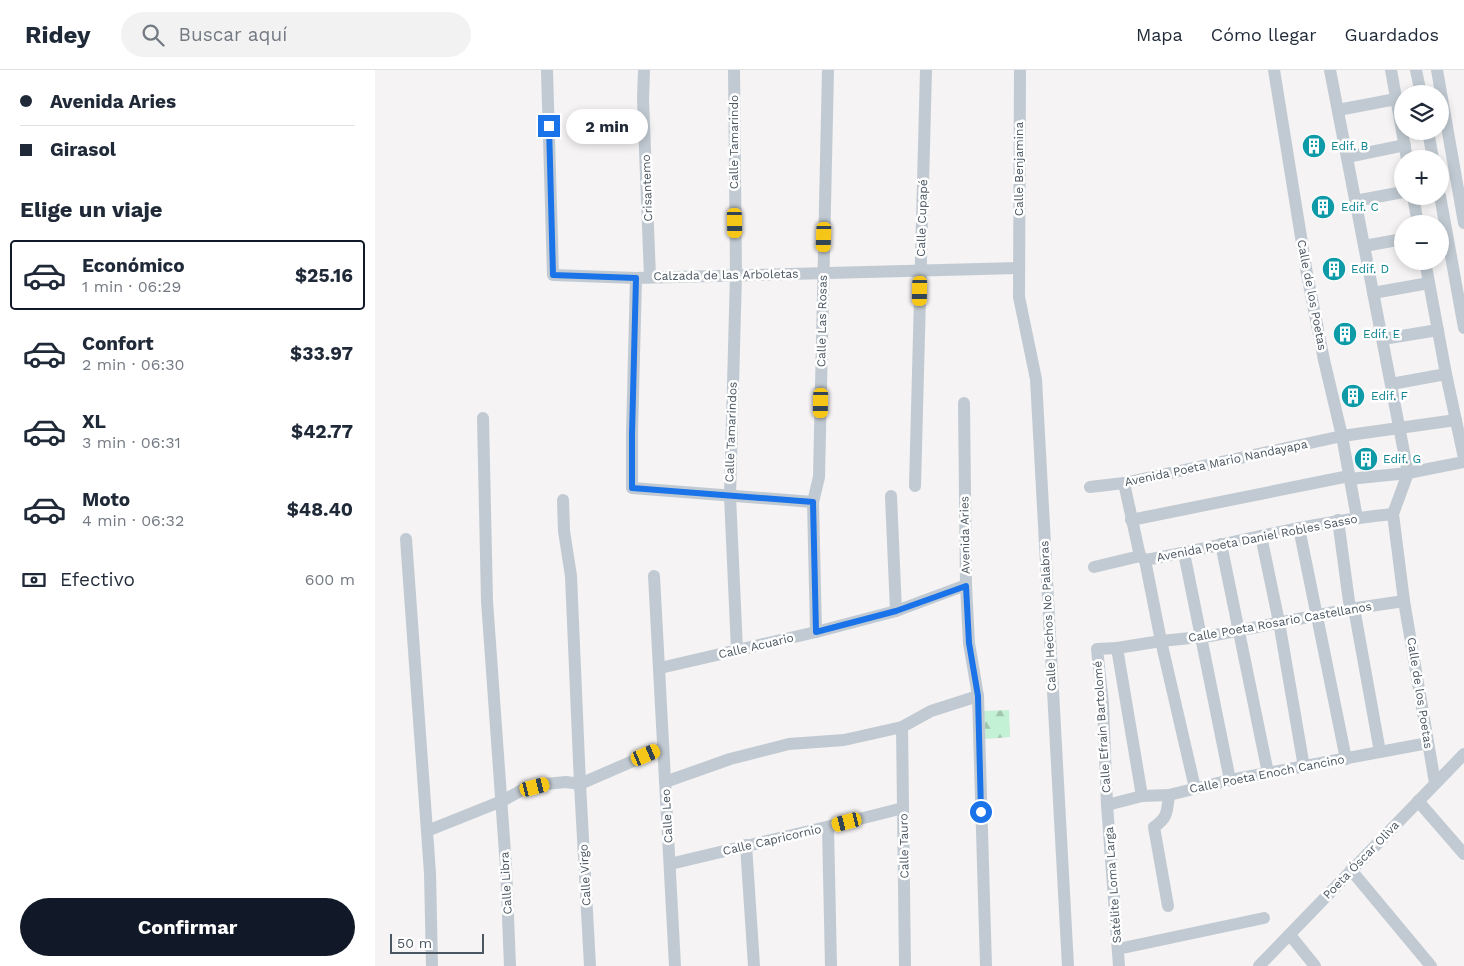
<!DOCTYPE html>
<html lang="es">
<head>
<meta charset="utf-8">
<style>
  :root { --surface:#fff; --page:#f2f2f3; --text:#1f2937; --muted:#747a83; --line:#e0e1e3; --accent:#111827 }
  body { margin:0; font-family:"Work Sans",sans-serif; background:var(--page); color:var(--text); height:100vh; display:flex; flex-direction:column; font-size:19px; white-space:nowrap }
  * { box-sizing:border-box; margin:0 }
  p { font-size:16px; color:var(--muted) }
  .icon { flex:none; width:28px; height:28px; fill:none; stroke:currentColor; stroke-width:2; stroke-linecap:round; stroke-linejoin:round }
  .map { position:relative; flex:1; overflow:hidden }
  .details { display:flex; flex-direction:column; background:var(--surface); width:375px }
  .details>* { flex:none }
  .top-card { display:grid; align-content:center; height:110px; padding:0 20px; background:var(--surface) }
  .buttons { position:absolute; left:1019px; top:15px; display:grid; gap:10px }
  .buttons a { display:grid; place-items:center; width:55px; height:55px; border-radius:50%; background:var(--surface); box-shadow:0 2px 8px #0003; font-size:25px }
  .scale { position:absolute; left:15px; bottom:12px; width:94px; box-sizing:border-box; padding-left:5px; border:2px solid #4a5661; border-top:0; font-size:14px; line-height:18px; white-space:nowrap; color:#4a5661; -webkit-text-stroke:4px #fff; paint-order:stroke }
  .end { position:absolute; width:22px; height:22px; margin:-11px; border:6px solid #1a73e8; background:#fff; box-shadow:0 0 0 2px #fff }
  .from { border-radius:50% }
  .bubble { position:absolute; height:35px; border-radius:18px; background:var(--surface); box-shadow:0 2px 8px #0003; font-size:16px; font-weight:700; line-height:35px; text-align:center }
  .car { position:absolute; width:15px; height:30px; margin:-15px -8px; border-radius:6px; box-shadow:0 0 4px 1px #0007; background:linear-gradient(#f5c518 24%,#345 0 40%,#f5c518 0 76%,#345 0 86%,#f5c518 0) }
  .top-card b { display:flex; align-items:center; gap:18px; height:48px; font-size:19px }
  .top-card b+b { border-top:1px solid var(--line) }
  .top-card i { width:12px; height:12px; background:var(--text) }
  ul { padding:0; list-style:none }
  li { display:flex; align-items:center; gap:15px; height:70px; margin:0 10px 8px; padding:0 10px; border:2px solid transparent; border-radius:5px }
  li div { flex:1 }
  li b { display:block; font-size:19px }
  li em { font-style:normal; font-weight:700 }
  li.active { border-color:var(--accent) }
  li>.icon { width:45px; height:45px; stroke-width:1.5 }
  h2 { padding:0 20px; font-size:22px; line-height:60px }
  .pay { display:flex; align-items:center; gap:12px; height:55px; padding:0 20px; font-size:19px }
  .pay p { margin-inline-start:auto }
  .action { display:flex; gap:10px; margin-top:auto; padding:10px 20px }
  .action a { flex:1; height:58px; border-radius:30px; background:var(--accent); color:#fff; font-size:20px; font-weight:700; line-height:58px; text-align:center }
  header { display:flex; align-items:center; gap:30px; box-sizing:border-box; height:70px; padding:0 25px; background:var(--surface); border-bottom:1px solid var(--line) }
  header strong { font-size:24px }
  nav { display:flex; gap:28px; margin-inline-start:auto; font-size:18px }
  .search { width:350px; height:45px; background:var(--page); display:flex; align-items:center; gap:12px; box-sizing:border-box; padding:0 18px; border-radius:28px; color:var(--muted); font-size:19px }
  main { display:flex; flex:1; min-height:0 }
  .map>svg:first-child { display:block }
</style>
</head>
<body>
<header>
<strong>Ridey</strong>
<div class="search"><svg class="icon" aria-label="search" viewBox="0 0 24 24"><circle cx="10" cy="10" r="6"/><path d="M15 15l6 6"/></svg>Buscar aquí</div>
<nav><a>Mapa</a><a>Cómo llegar</a><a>Guardados</a></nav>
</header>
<main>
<section class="details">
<div class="top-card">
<b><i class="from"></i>Avenida Aries</b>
<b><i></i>Girasol</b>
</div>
<h2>Elige un viaje</h2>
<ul>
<li class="active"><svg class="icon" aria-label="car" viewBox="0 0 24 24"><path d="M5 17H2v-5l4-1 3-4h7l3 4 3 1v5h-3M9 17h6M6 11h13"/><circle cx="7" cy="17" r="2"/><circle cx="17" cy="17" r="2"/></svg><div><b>Económico</b><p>1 min · 06:29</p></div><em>$25.16</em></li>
<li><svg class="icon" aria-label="car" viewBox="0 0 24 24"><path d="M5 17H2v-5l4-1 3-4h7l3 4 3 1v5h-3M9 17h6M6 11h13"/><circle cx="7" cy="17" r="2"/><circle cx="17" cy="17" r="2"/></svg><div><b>Confort</b><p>2 min · 06:30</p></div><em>$33.97</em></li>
<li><svg class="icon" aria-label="car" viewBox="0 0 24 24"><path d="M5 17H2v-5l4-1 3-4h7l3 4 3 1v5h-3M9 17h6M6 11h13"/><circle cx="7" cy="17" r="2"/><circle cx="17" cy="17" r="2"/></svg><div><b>XL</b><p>3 min · 06:31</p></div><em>$42.77</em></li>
<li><svg class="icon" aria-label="car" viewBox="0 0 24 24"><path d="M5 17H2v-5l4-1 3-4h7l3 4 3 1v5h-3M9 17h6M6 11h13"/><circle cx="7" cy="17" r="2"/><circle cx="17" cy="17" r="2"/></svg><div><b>Moto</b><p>4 min · 06:32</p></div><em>$48.40</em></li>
</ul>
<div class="pay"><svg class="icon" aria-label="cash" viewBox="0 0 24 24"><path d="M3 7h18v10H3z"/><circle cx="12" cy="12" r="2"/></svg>Efectivo<p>600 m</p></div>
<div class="action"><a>Confirmar</a></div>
</section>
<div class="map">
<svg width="1089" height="896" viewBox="0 0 1089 896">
  <defs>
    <pattern id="forest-firs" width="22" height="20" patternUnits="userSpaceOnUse" patternTransform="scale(1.25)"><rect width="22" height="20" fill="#c3f1d5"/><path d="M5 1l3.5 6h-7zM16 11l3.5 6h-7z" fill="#a0c6b0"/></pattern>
  </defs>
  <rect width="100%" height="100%" fill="#f5f3f3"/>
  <path fill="url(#forest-firs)" d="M634 640 635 667 610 669 609 641Z"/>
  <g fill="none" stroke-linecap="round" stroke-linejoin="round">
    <g stroke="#c1cad2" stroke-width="12">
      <path d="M172 0 178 205 261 208 643 198"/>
      <path d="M269 0 268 29 275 207"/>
      <path d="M359 0 361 204 355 426 362 580"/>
      <path d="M645 0 644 227 661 309 693 896"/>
      <path d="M899 0 932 204 949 290 967 366 982 448"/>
      <path d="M955 0 1033 403 1018 444 1029 531 1060 713"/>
      <path d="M1016 0 1032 89"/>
      <path d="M1041 0 1046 24"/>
      <path d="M1062 0 1089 153"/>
      <path d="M963 40 1021 29"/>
      <path d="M1053 61 1058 89"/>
      <path d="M972 87 1030 75"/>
      <path d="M1038 126 1043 154"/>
      <path d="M1065 126 1089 258"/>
      <path d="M980 131 1028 122"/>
      <path d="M989 176 1028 169"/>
      <path d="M1050 191 1071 304 1089 388"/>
      <path d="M261 208 257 363V418L438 432"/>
      <path d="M998 223 1054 213"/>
      <path d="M1008 269 1063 260"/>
      <path d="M1016 314 1071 304"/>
      <path d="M589 333 591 515 594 573 603 626 611 896"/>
      <path d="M108 348 112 531 131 797 135 896"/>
      <path d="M974 409 1033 403 1089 392"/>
      <path d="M749 413 765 486"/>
      <path d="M540 416 551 0"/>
      <path d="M715 417 749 413 967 366 1081 350"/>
      <path d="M516 426 521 541"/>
      <path d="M188 430 189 461 196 506 205 714 215 896"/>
      <path d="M756 450 974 406"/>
      <path d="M963 450 975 539"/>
      <path d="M924 458 971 689"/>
      <path d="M886 466 904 552 929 697"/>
      <path d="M31 469 55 803 57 896"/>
      <path d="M846 474 893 703"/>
      <path d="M809 483 855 710"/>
      <path d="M770 490 786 571 820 718"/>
      <path d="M719 497 765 486 770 490C853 475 934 452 1018 444"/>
      <path d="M279 506 300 896"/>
      <path d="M979 538 1005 682"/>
      <path d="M441 562 438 432 444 407 453 0"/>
      <path d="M742 578 767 726"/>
      <path d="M285 598 441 562 521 541 591 515"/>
      <path d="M527 657 530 896"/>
      <path d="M290 712 355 689 414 674 469 670 527 657 556 641 603 626"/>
      <path d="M1043 731 1089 784"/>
      <path d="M732 735 767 726 794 725 855 710 1053 673"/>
      <path d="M453 757 456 896"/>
      <path d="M52 761 127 731 149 719 170 714 191 712 205 714 288 678"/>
      <path d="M371 775 379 896"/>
      <path d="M295 794C373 775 451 758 528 738"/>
      <path d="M976 800 1056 896"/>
      <path d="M793 836 779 757C793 748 792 741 794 725"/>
      <path d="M915 865 940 896"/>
      <path d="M743 879 889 848"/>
      <path d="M744 896 732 735 728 634 722 579 742 578 786 571 835 566 975 539 1029 531"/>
      <path d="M884 896 1089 684"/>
    </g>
  </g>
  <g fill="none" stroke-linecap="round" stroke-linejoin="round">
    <path stroke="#1a73e8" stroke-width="6" d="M174 56 178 205 261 208 257 364V418L438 432 441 562 521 541 591 516 594 573 603 626 606 742"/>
  </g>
  <defs>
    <g id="building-disc" transform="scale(1.25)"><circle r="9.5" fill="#0f9aa8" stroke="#fff"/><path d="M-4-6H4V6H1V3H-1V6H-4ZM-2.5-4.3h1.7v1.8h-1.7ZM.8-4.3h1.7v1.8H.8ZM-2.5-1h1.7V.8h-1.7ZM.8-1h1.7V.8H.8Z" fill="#fff"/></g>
  </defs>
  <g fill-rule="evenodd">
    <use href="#building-disc" x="939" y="76"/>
    <use href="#building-disc" x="948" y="137"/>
    <use href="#building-disc" x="959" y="199"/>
    <use href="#building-disc" x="970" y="264"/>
    <use href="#building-disc" x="978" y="326"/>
    <use href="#building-disc" x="991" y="389"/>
  </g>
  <g text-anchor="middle" stroke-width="5" stroke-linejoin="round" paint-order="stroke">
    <g font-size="12" fill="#4a5661" stroke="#fff">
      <text transform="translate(359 72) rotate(-90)" y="4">Calle Tamarindo</text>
      <text transform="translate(644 99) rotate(-90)" y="4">Calle Benjamina</text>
      <text transform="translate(272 118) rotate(-92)" y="4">Crisantemo</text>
      <text transform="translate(547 148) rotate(-88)" y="4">Calle Cupapé</text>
      <text transform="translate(351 205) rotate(-1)" y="4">Calzada de las Arboletas</text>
      <text transform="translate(937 225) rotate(79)" y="4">Calle de los Poetas</text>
      <text transform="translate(447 251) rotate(-89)" y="4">Calle Las Rosas</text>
      <text transform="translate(356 362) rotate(-88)" y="4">Calle Tamarindos</text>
      <text transform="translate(841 393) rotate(-12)" y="4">Avenida Poeta Mario Nandayapa</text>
      <text transform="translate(590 465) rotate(-91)" y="4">Avenida Aries</text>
      <text transform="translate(882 468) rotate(-11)" y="4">Avenida Poeta Daniel Robles Sasso</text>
      <text transform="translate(673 546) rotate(-93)" y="4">Calle Hechos No Palabras</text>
      <text transform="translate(905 552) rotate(-10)" y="4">Calle Poeta Rosario Castellanos</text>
      <text transform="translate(381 576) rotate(-13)" y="4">Calle Acuario</text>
      <text transform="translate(1045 623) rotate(81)" y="4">Calle de los Poetas</text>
      <text transform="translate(727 657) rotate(-94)" y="4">Calle Efraín Bartolomé</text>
      <text transform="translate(892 704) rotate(-11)" y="4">Calle Poeta Enoch Cancino</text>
      <text transform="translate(292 746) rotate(-93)" y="4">Calle Leo</text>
      <text transform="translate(397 770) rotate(-13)" y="4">Calle Capricornio</text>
      <text transform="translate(529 776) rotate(-91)" y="4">Calle Tauro</text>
      <text transform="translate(986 790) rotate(-46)" y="4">Poeta Óscar Oliva</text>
      <text transform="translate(210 805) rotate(-93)" y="4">Calle Virgo</text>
      <text transform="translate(131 813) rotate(-93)" y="4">Calle Libra</text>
      <text transform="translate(738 815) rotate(-94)" y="4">Satélite Loma Larga</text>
    </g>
    <g font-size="12" fill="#0d838f" stroke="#fff" text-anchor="start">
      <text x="956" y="80">Edif. B</text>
      <text x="966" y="141">Edif. C</text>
      <text x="976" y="203">Edif. D</text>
      <text x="988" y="268">Edif. E</text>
      <text x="996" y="330">Edif. F</text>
      <text x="1008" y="393">Edif. G</text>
    </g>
  </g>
</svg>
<div class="buttons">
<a><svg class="icon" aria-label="layers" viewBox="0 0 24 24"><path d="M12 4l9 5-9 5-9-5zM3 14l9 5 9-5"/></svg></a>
<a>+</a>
<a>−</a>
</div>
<div class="scale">50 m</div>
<i class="end from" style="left:606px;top:742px"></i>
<i class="end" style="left:174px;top:56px"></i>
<div class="bubble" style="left:191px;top:39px;width:82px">2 min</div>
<i class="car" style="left:360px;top:153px;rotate:179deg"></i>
<i class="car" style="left:449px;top:167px;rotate:182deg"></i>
<i class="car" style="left:545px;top:221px;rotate:181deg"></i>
<i class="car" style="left:446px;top:333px;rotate:181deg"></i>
<i class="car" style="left:271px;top:685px;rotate:67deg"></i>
<i class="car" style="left:160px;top:717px;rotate:76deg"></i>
<i class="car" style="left:472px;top:752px;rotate:256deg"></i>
</div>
</main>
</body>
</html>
